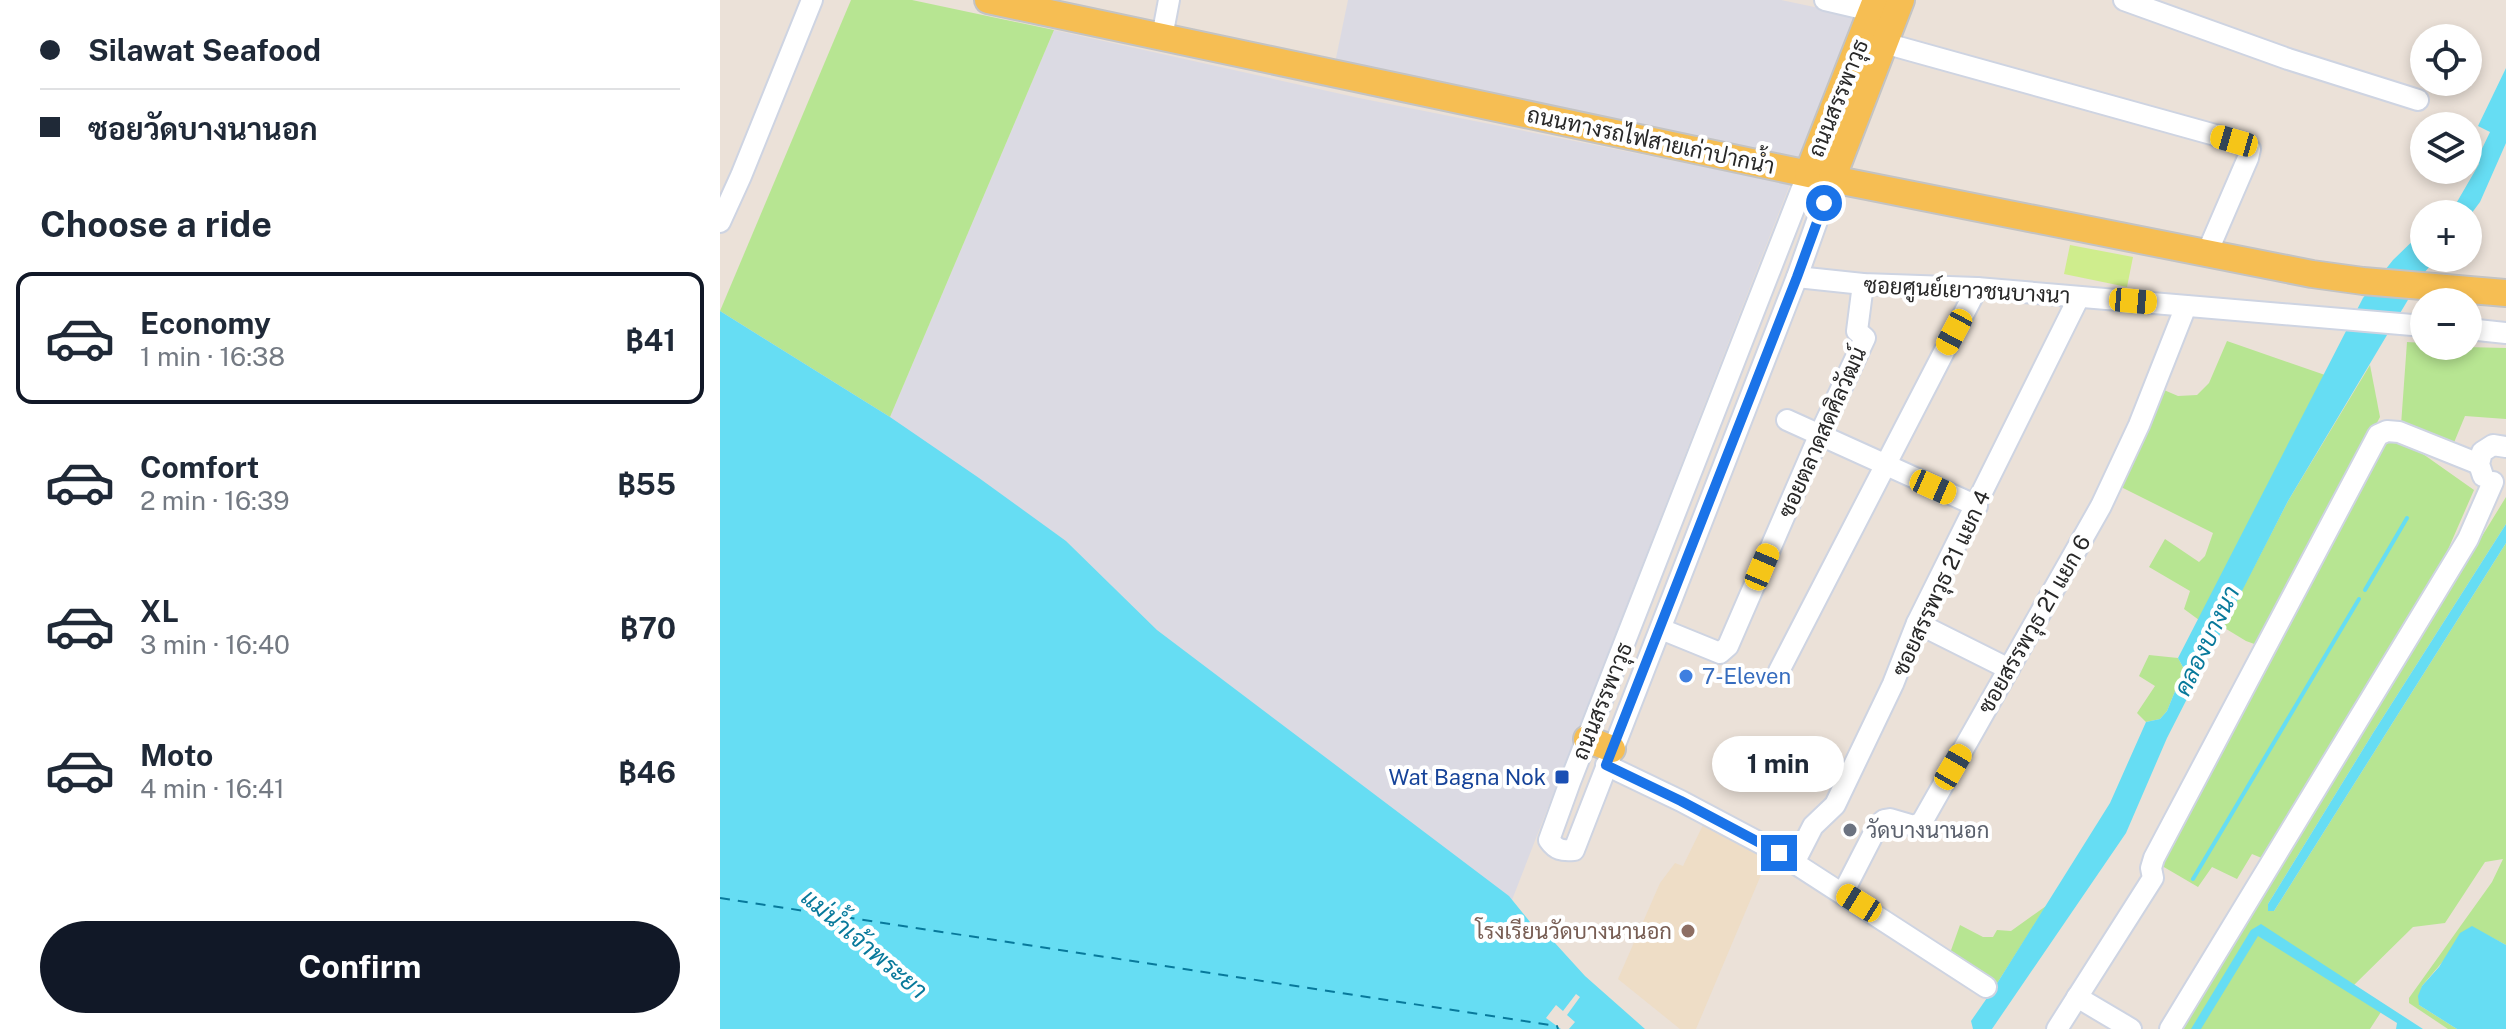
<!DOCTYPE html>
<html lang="en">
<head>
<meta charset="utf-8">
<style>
  :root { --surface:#fff; --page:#f2f2f3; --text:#1f2937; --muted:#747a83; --line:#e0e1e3; --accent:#111827 }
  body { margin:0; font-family:"Public Sans",Sarabun,sans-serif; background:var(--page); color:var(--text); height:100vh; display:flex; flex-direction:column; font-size:30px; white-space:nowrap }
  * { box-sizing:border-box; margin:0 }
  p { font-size:26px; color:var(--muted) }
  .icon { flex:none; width:44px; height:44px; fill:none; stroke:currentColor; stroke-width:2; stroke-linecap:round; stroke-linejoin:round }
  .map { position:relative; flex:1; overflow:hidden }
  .details { display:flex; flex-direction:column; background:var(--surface); width:720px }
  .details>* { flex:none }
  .banner { display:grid; align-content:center; height:176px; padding:0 40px; background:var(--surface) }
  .controls { position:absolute; left:1690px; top:24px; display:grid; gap:16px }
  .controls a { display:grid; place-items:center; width:72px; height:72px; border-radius:50%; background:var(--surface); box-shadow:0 4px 12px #0003; font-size:40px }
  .end { position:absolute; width:36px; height:36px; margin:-18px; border:10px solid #1a73e8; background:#fff; box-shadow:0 0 0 4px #fff }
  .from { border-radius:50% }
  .bubble { position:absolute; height:56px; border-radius:28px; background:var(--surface); box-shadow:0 4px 12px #0003; font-size:26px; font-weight:700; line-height:56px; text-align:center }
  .car { position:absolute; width:24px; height:48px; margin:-24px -12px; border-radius:10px; box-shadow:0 0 6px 2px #0007; background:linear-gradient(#f5c518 24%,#345 0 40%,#f5c518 0 76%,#345 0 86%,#f5c518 0) }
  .banner b { display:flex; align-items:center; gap:28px; height:76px; font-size:30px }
  .banner b+b { border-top:2px solid var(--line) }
  .banner i { width:20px; height:20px; background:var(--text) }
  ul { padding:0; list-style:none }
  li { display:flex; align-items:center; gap:24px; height:132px; margin:0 16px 12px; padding:0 24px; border:4px solid transparent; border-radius:16px }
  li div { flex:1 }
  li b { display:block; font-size:30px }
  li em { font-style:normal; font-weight:700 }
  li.selected { border-color:var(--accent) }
  li>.icon { width:72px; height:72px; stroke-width:1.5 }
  h2 { padding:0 40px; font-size:36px; line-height:96px }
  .primary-button { display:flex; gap:16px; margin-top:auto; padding:16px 40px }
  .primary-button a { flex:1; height:92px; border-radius:48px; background:var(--accent); color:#fff; font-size:32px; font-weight:700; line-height:92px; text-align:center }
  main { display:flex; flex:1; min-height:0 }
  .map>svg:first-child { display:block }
</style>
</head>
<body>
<main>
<section class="details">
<div class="banner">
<b><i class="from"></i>Silawat Seafood</b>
<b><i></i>ซอยวัดบางนานอก</b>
</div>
<h2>Choose a ride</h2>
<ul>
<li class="selected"><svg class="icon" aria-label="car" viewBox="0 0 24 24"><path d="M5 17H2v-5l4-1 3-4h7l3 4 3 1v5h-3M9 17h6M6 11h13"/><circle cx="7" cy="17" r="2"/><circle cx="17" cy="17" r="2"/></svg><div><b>Economy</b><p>1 min · 16:38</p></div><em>฿41</em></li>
<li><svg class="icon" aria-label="car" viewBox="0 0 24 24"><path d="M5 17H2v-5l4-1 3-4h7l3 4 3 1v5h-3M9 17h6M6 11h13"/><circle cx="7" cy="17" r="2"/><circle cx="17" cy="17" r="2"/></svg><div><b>Comfort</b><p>2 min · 16:39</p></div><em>฿55</em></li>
<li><svg class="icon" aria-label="car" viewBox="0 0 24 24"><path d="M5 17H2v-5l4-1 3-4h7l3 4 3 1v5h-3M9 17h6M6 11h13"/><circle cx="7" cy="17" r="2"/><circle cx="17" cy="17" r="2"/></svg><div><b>XL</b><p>3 min · 16:40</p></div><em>฿70</em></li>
<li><svg class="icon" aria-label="car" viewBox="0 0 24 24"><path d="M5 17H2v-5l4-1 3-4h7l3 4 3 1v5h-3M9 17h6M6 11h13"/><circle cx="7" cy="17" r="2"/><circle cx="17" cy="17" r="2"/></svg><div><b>Moto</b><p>4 min · 16:41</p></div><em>฿46</em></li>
</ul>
<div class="primary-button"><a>Confirm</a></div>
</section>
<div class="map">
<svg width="1786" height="1029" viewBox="0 0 1786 1029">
  <rect width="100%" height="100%" fill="#ebe1d8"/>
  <g fill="#dbdae3">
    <path d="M628 0H1061L1137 16 1078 158 615 63Z"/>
    <path d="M334 30 639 98 1070 184 792 900 437 630 346 541 170 417Z"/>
  </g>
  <path fill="#eeddc6" d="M984 823 1049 856 976 1029H960L898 979 940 883 955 863 963 866Z"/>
  <g fill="#b7e592">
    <path d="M131 0H192L334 30 170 417 0 311Z"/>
    <path d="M1507 341 1605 375 1479 620 1464 609 1470 591 1429 567 1445 539 1479 562 1485 556 1493 533 1395 484 1444 390 1458 396 1477 395 1489 383Z"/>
    <path d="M1687 342 1704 343V346L1786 348V419L1745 416 1733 445 1681 425Z"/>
    <path d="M1650 365 1660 417 1540 646 1526 641 1503 627 1568 501Z"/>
    <path d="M1676 441 1686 442 1754 490 1723 561 1725 567 1544 859 1532 854 1517 879 1492 867 1478 887 1437 863 1661 442Z"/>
    <path d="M1786 497V524L1653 733 1548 904 1554 911 1786 543V945L1752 927 1702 986 1699 1005 1737 1029H1728L1689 1003V998L1772 882 1783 859 1765 862 1725 923 1693 927 1634 985 1661 1012 1650 1029H1460Z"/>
    <path d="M1429 655 1458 658 1464 669 1447 711 1440 719 1426 722 1417 713 1435 686 1419 676Z"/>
    <path d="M1326 906 1276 985 1230 953 1240 925 1263 937H1273L1277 930 1291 931Z"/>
  </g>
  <path fill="#cfed8d" d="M1350 245 1413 257 1407 287 1344 274Z"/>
  <g fill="#66ddf3">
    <path d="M1786 68V143L1760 202 1748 218V214H1730L1759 164 1757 159 1770 132 1758 126Z"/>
    <path d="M1704 230V258H1717L1704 273 1568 501 1447 738 1406 833 1272 1029H1253L1251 1021 1276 985 1390 803 1426 722 1440 719 1447 711 1464 669 1458 658 1643 298 1673 260Z"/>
    <path d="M0 311 170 417 259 478 346 541 437 630 789 896 810 922 824 931 865 976 925 1029H0Z"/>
    <path d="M1786 524V543L1554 911H1548V904L1653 733Z"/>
    <path d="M1541 924 1703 1029H1676L1677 1023 1538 936 1481 1029H1471L1531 930Z"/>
    <path d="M1752 926 1786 945V1029H1737L1699 1005 1698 996 1702 986 1719 967 1740 933Z"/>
  </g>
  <path fill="#ebe1d8" d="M856 994 860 997 847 1015 855 1022 849 1029H841L826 1018 836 1005 843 1011Z"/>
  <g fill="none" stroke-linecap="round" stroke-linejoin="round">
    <g stroke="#66ddf3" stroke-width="4">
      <path d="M1645 590 1687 518"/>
      <path d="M1473 879 1639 599"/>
    </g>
    <path stroke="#08799b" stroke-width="2" stroke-dasharray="10 8" stroke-linecap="butt" d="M0 898 837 1026 838 1029"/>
    <g stroke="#ced4e2" stroke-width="24">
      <g id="minor">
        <path d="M1105 0 1152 11"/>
        <path d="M1404 0 1568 59 1698 100"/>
        <path d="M442 37 449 0"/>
        <path d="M1164 43 1524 143 1530 149 1528 158 1487 253"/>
        <path d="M1088 173 850 782 829 840C836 850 842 851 854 850L1077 277 1112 179"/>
        <path d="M0 222 21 176 92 0"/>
        <path d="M1077 277 1143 284 1257 288 1704 326"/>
        <path d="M1748 329 1786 333"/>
        <path d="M1067 420 1257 506"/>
        <path d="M1763 476 1759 464 1762 452 1773 445 1786 447"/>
        <path d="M1197 623 1289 669"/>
        <path d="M941 629 1000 653 1008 646 1099 436 1145 338 1137 331 1143 284"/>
        <path d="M1059 671 1257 288"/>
        <path d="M886 765 961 801 1059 853 1266 987"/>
        <path d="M1074 863 1093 826 1115 805 1173 684 1197 623 1359 297"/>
        <path d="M1123 893 1157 827 1164 820 1170 819 1194 826 1202 822 1381 506 1419 425 1466 306"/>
        <path d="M1357 997 1411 1029"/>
        <path d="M1337 1029 1433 878 1431 868 1434 858 1658 435 1667 431 1679 432 1759 464"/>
        <path d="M1450 1029 1748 539 1773 482"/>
      </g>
    </g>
    <g stroke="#c3c3c3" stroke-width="30">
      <g id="major">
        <path d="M268 0 1112 179 1592 274 1643 281 1786 293"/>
        <path d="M1088 173 1156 0"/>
        <path d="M1112 179 1181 0"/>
        <path d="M867 739 892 749"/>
      </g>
    </g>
    <use href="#minor" stroke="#fff" stroke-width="20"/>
    <use href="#major" stroke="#f6be53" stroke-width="26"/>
  </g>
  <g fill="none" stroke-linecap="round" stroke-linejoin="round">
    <path stroke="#1a73e8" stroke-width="10" d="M1059 853 961 801 886 765 1077 277 1104 203"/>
  </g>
  <circle fill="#3f7fe0" stroke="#fff" stroke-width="3" cx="966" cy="676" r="8"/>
  <rect fill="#1a4fb4" stroke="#fff" stroke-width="3" x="834" y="769" width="16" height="16" rx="4"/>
  <circle fill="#6b7280" stroke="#fff" stroke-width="3" cx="1130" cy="830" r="8"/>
  <circle fill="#8d6e63" stroke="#fff" stroke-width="3" cx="968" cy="931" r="8"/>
  <g text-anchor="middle" stroke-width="8" stroke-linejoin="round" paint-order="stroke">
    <g font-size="22" fill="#282828" stroke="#fff">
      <text transform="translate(1118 98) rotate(-68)" y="8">ถนนสรรพาวุธ</text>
      <text transform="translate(931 140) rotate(12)" y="8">ถนนทางรถไฟสายเก่าปากน้ำ</text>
      <text transform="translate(1247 290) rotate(3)" y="8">ซอยศูนย์เยาวชนบางนา</text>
      <text transform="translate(1102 432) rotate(-66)" y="8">ซอยตลาดสดศิลวัฒน์</text>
      <text transform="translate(1221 583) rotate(-65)" y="8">ซอยสรรพวุธ 21 แยก 4</text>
      <text transform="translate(1314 624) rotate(-60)" y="8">ซอยสรรพวุธ 21 แยก 6</text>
      <text transform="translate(882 701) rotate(-68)" y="8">ถนนสรรพาวุธ</text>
    </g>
    <g font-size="22" fill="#366cbe" stroke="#fff" text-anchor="start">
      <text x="982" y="684">7-Eleven</text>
    </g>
    <g font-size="22" fill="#164399" stroke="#fff" text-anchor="end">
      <text x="826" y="785">Wat Bagna Nok</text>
    </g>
    <g font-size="22" fill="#5b616d" stroke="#fff" text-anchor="start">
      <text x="1146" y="838">วัดบางนานอก</text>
    </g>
    <g font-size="22" fill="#785e54" stroke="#fff" text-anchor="end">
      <text x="952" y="939">โรงเรียนวัดบางนานอก</text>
    </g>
    <g font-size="24" font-style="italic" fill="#08799b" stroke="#fff">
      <text transform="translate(1487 641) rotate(-64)" y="8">คลองบางนา</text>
      <text transform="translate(144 944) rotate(40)" y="8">แม่น้ำเจ้าพระยา</text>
    </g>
  </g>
</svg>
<div class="controls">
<a><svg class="icon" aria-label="locate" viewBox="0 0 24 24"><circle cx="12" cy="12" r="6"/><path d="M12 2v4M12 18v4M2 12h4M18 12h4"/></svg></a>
<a><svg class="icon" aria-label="layers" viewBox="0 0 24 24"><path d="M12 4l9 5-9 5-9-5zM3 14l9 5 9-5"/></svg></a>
<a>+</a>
<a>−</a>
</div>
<i class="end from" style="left:1104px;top:203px"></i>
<i class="end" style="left:1059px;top:853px"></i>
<div class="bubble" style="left:992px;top:736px;width:132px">1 min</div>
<i class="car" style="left:1514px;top:141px;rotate:286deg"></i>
<i class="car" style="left:1413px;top:301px;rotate:95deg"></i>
<i class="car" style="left:1234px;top:332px;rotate:208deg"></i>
<i class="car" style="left:1213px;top:487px;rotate:114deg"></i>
<i class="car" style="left:1042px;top:567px;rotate:23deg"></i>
<i class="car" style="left:1233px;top:767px;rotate:30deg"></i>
<i class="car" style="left:1139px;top:903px;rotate:302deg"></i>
</div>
</main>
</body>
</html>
